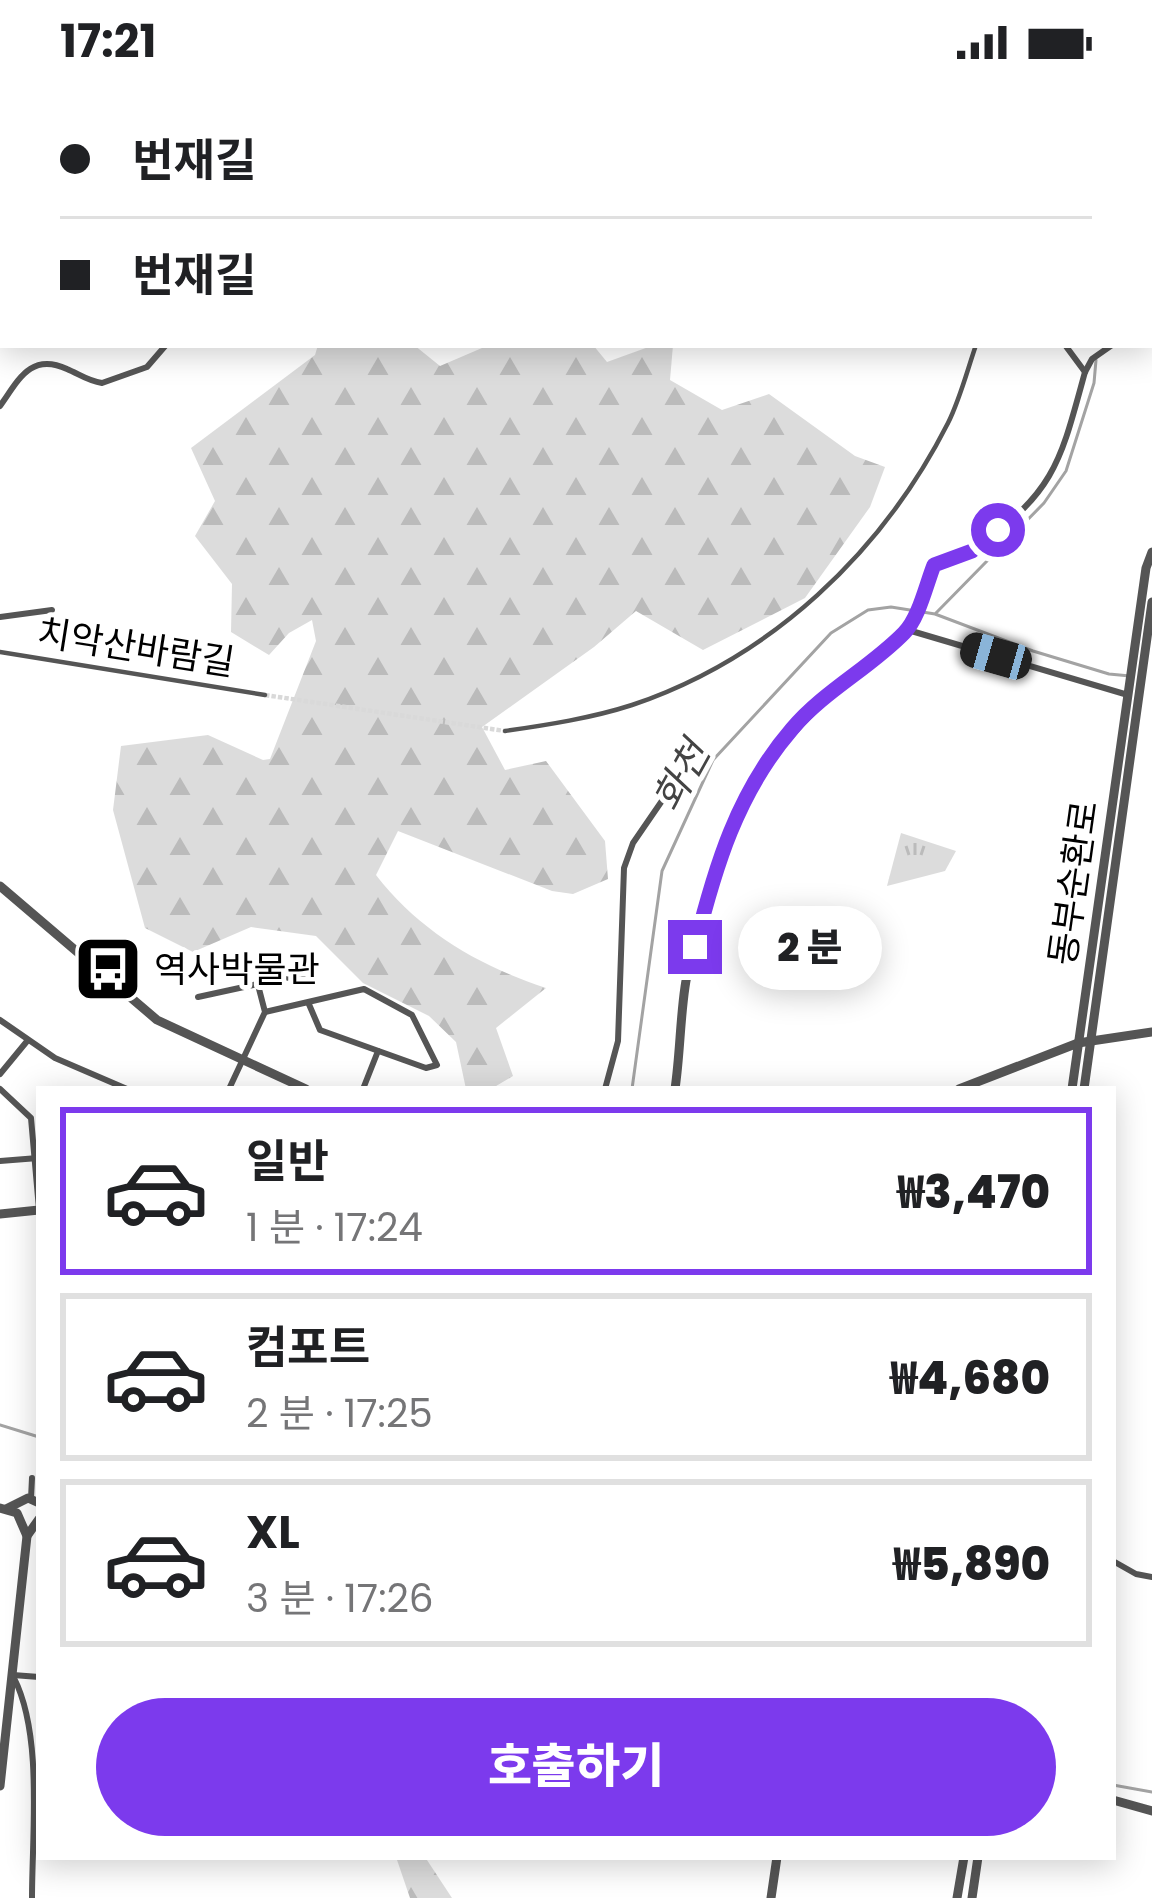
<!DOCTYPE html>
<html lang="ko">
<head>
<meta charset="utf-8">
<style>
  :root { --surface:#fff; --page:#f2f2f2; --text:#202124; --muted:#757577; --line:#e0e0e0; --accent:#7c3aed }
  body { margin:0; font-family:Poppins,"Noto Sans KR",sans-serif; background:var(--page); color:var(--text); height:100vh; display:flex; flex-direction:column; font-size:45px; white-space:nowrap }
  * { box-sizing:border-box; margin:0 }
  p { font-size:39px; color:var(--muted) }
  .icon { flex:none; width:66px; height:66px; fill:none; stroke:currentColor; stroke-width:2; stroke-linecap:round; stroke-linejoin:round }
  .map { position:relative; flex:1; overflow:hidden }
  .drawer { position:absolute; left:36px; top:1002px; width:1080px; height:774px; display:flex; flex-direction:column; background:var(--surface); border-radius:0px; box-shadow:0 6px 30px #0003 }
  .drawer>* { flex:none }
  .banner { position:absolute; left:0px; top:0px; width:1152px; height:264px; box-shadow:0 6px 30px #0003; display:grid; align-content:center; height:264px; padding:0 60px; background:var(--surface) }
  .end { position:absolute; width:54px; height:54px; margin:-27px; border:15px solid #7c3aed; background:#fff; box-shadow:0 0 0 6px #fff }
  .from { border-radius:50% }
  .bubble { position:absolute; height:84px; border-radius:42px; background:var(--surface); box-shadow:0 6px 30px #0003; font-size:39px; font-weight:800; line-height:84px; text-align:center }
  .car { position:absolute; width:36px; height:72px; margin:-36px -18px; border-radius:15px; box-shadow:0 0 9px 3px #0007; background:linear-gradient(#222 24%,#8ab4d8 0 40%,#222 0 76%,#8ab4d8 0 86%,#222 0) }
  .banner b { display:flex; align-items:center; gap:42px; height:114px; font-size:45px }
  .banner b+b { border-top:3px solid var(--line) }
  .banner i { width:30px; height:30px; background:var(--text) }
  ul { padding:21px 0 0; list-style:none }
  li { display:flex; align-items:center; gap:36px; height:168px; margin:0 24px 18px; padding:0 36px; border:6px solid var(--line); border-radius:0px }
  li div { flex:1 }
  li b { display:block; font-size:45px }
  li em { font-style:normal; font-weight:800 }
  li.on { border-color:var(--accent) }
  li>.icon { width:108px; height:108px; stroke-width:1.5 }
  .button { display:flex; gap:24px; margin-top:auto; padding:24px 60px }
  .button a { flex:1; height:138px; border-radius:72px; background:var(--accent); color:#fff; font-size:48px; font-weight:800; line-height:138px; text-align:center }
  .status { display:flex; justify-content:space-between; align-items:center; height:84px; padding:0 60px; background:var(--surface); direction:ltr }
  .status svg { height:33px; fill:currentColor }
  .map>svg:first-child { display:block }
</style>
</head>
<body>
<div class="status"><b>17:21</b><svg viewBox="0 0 49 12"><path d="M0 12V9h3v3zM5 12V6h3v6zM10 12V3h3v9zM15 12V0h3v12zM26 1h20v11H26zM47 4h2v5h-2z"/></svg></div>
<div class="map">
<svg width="1152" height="1814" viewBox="0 0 1152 1814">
  <defs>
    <pattern id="grass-tufts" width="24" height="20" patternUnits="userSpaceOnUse" patternTransform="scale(3)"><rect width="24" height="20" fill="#dcdcdc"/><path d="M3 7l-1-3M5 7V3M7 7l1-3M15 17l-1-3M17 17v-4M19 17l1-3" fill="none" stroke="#bbb"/></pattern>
    <pattern id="forest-firs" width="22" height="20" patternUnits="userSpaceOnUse" patternTransform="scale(3)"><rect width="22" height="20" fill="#dcdcdc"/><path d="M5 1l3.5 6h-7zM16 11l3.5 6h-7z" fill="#bbb"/></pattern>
  </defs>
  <rect width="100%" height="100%" fill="#fff"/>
  <path fill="url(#grass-tufts)" d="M901 749 956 767 945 787 887 802Z"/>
  <g fill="url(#forest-firs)">
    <path d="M318 261H414L440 282 489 261H593L607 278 654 261H673L670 296 722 326 769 310 855 372 885 383 870 423 805 514 703 566 636 527 594 563 482 643 505 686 546 677 605 757 608 795 573 810 552 807 398 747 376 791C419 847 479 882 546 904L496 944 513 992 491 1005H466L456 958 429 932 363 899 316 852 251 843 193 868 145 844 113 726 121 662 208 651 263 676 270 675 316 557 312 536 289 549 269 571 231 548 232 500 195 452 215 417 191 364 315 271Z"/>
    <path d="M396 1773H425L452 1814H410Z"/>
  </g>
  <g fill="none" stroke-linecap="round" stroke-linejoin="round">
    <g stroke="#a3a3a3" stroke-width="3">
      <path d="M1149 18 1152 13"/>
      <path d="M936 529 1044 419 1066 387 1094 299 1096 276"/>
      <path d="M632 1005 662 787 713 676 831 549 868 526 891 523 935 530 1033 567 1109 590 1130 592"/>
      <path d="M0 1341 39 1353"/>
      <path d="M1113 1701 1152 1708"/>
    </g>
    <path stroke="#d9d9d9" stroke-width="4.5" stroke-dasharray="4.5 2" stroke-linecap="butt" d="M265 611 505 647"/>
    <g stroke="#555" stroke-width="4.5">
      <path d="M1015 3V0"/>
      <path d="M0 568 265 611"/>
      <path d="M505 647C547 641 592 634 632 621 771 574 882 469 948 339 960 315 967 287 976 261"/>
    </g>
    <g stroke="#555" stroke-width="6">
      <path d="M210 3 211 0"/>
      <path d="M1033 3V0"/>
      <path d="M1149 236 1152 234"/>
      <path d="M1065 261 1085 288"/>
      <path d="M1112 261 1092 275 1085 288C1061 375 1056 408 977 462 964 472 947 472 934 481L908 546 1128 611"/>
      <path d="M0 322C18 297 30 268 67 285 79 290 88 297 102 299L147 283 166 261"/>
      <path d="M0 533 52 526"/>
      <path d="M198 913 304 890"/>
      <path d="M265 928 364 905 412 931 437 981 426 984 320 946 308 918"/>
      <path d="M0 936 55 974 127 1005"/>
      <path d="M0 990 28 956"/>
      <path d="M0 1005 31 1034 39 1125"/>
      <path d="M229 1005 265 928 258 901"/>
      <path d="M363 1005 378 967"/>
      <path d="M605 1005 618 957 624 784 633 759 690 676"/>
      <path d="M0 1077 38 1074"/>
      <path d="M31 1415 32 1394"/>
      <path d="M1113 1477 1136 1490 1152 1493"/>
      <path d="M13 1591 39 1593"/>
      <path d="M14 1594C43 1651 32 1750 32 1814"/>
    </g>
    <g stroke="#555" stroke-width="9">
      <path d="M0 802 157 936 306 1005"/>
      <path d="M675 1005C680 971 680 937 685 903 688 880 697 855 703 832 740 687 793 635 908 546"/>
      <path d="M959 1005 1078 959 1152 948"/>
      <path d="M1072 1005 1146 484 1152 468"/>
      <path d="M1084 1005 1152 518"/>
      <path d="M0 1130 39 1126"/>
      <path d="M0 1424 17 1429 27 1452 0 1702"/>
      <path d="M6 1425 28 1414 39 1419"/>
      <path d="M27 1452 39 1435"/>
      <path d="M1113 1716 1152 1727"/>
      <path d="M771 1814 777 1773"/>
      <path d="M957 1814 964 1773"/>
      <path d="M972 1814 978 1773"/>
    </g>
  </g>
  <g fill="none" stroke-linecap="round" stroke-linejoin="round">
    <path stroke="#7c3aed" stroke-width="15" d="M695 863C715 783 737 709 792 645 824 607 870 584 904 549 919 534 926 501 934 481L972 467 998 446"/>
  </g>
  <defs>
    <g id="bus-square" transform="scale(3.45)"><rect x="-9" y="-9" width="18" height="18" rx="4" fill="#000" stroke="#fff"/><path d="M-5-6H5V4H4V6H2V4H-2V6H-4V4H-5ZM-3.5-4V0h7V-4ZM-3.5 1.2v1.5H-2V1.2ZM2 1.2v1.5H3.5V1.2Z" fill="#fff"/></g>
  </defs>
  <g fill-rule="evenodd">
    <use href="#bus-square" x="108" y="885"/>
  </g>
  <g text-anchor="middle" stroke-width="10" stroke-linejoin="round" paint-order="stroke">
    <g font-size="36" fill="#000" stroke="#fff">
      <text transform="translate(136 563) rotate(9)" y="13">치악산바람길</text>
      <text transform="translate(1073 799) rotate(-82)" y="13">동부순환로</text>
    </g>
    <g font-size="36" fill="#000" stroke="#fff" text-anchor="start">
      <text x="154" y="898">역사박물관</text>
    </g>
    <g font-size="39" font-style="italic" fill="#444" stroke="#fff">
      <text transform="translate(681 692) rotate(-61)" y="14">화천</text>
    </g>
  </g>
</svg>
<i class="end from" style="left:998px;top:446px"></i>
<i class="end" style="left:695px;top:863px"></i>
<div class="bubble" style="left:738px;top:822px;width:144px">2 분</div>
<i class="car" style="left:996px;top:572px;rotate:286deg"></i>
<div class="banner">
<b><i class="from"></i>번재길</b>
<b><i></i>번재길</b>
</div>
<section class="drawer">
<ul>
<li class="on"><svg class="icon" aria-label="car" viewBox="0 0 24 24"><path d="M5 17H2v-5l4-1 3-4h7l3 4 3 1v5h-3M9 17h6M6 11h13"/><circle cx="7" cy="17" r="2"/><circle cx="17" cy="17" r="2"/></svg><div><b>일반</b><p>1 분 · 17:24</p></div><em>₩3,470</em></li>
<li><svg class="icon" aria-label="car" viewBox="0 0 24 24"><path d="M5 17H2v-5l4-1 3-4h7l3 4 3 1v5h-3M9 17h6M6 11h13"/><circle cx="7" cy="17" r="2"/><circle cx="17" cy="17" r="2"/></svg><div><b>컴포트</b><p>2 분 · 17:25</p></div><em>₩4,680</em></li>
<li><svg class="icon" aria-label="car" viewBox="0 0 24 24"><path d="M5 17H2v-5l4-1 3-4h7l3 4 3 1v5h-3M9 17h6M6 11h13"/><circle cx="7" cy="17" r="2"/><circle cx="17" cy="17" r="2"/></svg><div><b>XL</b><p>3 분 · 17:26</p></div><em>₩5,890</em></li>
</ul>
<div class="button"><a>호출하기</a></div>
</section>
</div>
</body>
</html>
